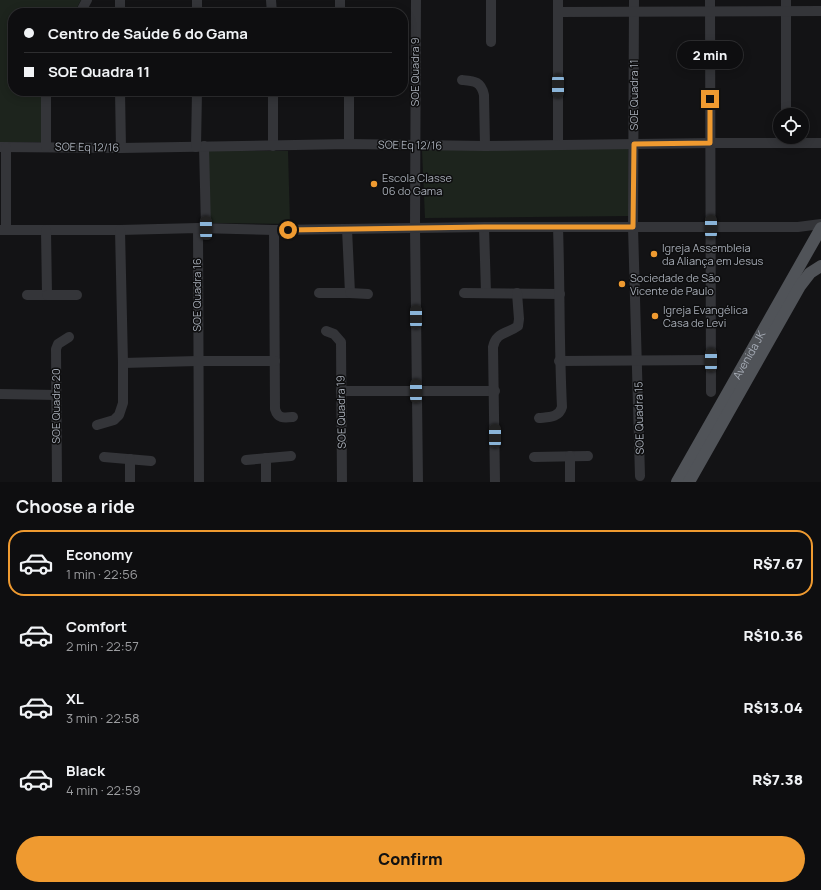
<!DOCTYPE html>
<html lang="en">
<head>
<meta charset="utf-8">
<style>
  :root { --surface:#0e0e10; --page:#171719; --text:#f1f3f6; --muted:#9b9c9f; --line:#2e2e30; --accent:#ef9a30 }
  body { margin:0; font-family:Manrope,sans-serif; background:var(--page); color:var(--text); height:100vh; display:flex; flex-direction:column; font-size:15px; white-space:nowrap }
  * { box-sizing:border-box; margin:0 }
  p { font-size:13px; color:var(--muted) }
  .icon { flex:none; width:22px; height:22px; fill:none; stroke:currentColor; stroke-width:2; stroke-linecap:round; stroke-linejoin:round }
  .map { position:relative; height:482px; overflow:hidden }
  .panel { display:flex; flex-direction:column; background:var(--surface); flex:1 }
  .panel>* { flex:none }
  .guide { position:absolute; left:8px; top:8px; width:400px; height:88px; border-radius:16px; box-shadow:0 2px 10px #0003,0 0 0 1px var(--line); display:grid; align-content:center; height:88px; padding:0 16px; background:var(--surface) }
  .buttons { position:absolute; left:773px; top:108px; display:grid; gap:8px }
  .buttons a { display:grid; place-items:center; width:36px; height:36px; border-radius:50%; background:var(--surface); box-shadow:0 2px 10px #0003,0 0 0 1px var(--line); font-size:20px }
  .end { position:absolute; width:18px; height:18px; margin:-9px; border:5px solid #ef9a30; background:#111; box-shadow:0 0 0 2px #111 }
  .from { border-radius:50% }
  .bubble { position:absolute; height:28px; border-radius:14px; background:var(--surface); box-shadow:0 2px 10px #0003,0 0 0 1px var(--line); font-size:13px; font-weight:800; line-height:28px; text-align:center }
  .car { position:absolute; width:12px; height:24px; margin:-12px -6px; border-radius:5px; box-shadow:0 0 3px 1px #0007; background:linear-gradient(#222 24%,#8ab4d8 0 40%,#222 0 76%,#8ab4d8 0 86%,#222 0) }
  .guide b { display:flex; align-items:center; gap:14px; height:38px; font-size:15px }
  .guide b+b { border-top:1px solid var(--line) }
  .guide i { width:10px; height:10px; background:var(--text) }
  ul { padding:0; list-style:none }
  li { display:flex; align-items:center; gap:12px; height:66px; margin:0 8px 6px; padding:0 8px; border:2px solid transparent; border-radius:16px }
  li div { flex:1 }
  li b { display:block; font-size:15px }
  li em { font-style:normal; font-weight:800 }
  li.current { border-color:var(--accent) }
  li>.icon { width:36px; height:36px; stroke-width:1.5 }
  h2 { padding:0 16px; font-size:18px; line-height:48px }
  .primary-button { display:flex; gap:8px; margin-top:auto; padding:8px 16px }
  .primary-button a { flex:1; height:46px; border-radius:24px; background:var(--accent); color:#111; font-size:16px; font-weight:800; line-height:46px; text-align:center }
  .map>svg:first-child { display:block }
</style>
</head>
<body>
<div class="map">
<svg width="821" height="482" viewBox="0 0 821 482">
  <rect width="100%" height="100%" fill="#131315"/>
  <g fill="#1d241d">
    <path d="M0 0H81L74 13H13V91H43V142H0Z"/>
    <path d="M628 148 629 216 425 218 422 150Z"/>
    <path d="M208 151H288L290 224 209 223Z"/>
  </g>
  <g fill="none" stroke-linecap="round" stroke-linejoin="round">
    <g stroke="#343539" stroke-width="10">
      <path d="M120 0V13"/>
      <path d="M197 0V13"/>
      <path d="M271 0 272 13"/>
      <path d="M340 0V13"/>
      <path d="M416 0 415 228 418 482"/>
      <path d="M634 0 633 227 640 476"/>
      <path d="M710 0 711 392"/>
      <path d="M786 0V115"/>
      <path d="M558 12 821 11"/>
      <path d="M80 13 87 0"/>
      <path d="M491 42V0"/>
      <path d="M462 80C474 81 481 81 484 95L485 146"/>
      <path d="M120 91 121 148"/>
      <path d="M273 91V146"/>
      <path d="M349 91V144"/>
      <path d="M558 145V0"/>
      <path d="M204 146 206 228"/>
      <path d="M0 147 121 148 349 144 485 146 710 143H821"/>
      <path d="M6 147V230"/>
      <path d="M46 147V91"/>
      <path d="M196 147 197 91"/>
      <path d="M484 227 486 293"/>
      <path d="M198 228 199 482"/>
      <path d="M0 230H120L198 228 274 230 484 227H798L821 224"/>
      <path d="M274 230 275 409C278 419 284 418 293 417"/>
      <path d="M319 293H350L347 229"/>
      <path d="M350 293 368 294"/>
      <path d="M464 293 560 294"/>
      <path d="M27 295H47L46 230"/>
      <path d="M47 295H77"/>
      <path d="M326 331 334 334 341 342 342 482"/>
      <path d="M559 361 711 360"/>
      <path d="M123 363 197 361H275"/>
      <path d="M341 391H495"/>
      <path d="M0 394 56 395"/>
      <path d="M539 418C548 417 559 418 562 407 559 347 560 287 558 227"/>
      <path d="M97 425 114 420 119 415 123 403V363L120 230"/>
      <path d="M104 457 151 461"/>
      <path d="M534 457 588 456"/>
      <path d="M266 458V482"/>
      <path d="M130 459V482"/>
      <path d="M246 460 291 456"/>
      <path d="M57 482 56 349 58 344 69 337"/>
      <path d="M495 482 493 347C496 332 507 334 518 326L519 319 517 293"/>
      <path d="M570 482V456"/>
    </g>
    <g stroke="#505358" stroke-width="12">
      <path id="s1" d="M677 482 821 228"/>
      <path d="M689 482 800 286 810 273 821 266"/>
    </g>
  </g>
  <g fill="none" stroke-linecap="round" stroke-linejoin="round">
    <path stroke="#ef9a30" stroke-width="5" d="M288 230 484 227H633L634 144 710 143V99"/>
  </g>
  <g fill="#ef9a30" stroke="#0e0e0f" stroke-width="1.5">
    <circle cx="374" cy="184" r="4"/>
    <circle cx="654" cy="254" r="4"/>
    <circle cx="622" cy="284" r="4"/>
    <circle cx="655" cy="316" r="4"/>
  </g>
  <g text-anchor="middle" stroke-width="3" stroke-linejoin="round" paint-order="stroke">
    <g font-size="11" fill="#a5abb5" stroke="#0e0e0f">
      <text transform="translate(415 72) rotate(-90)" y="4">SOE Quadra 9</text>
      <text transform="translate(634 95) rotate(-90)" y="4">SOE Quadra 11</text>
      <text transform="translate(410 145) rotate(1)" y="4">SOE Eq 12/16</text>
      <text transform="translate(87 147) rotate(1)" y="4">SOE Eq 12/16</text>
      <text transform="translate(197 295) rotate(-90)" y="4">SOE Quadra 16</text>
      <text dy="4" stroke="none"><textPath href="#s1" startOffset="146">Avenida JK</textPath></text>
      <text transform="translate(56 406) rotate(-90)" y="4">SOE Quadra 20</text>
      <text transform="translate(341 412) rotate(-91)" y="4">SOE Quadra 19</text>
      <text transform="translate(639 418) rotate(-91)" y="4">SOE Quadra 15</text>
    </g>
    <g font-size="11" fill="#a5abb5" stroke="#0e0e0f" text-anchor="start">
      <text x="382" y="182">Escola Classe<tspan x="382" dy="13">06 do Gama</tspan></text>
      <text x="662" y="252">Igreja Assembleia<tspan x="662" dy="13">da Aliança em Jesus</tspan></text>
      <text x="630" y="282">Sociedade de São<tspan x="630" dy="13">Vicente de Paulo</tspan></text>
      <text x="663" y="314">Igreja Evangélica<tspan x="663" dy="13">Casa de Levi</tspan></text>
    </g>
  </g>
</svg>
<div class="buttons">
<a><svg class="icon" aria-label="locate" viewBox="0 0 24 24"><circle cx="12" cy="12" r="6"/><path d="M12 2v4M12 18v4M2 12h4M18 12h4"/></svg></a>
</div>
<i class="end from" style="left:288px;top:230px"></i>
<i class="end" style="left:710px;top:99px"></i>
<div class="bubble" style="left:677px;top:41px;width:66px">2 min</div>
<i class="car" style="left:558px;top:86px;rotate:180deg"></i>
<i class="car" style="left:711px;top:227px;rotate:0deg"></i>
<i class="car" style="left:206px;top:228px;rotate:359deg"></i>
<i class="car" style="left:416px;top:317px;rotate:0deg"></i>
<i class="car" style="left:711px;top:360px;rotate:0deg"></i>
<i class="car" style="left:416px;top:391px;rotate:0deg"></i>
<i class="car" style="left:495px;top:436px;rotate:0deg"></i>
<div class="guide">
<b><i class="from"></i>Centro de Saúde 6 do Gama</b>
<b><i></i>SOE Quadra 11</b>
</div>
</div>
<section class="panel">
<h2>Choose a ride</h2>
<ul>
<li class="current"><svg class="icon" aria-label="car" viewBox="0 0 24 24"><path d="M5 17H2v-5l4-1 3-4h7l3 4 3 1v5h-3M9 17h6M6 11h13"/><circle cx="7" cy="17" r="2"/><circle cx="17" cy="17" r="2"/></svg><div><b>Economy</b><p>1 min · 22:56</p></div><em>R$7.67</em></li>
<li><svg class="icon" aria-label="car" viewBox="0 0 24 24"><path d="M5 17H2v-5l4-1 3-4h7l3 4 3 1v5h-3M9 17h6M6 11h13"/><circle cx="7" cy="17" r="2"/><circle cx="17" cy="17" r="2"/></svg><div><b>Comfort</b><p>2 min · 22:57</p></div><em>R$10.36</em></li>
<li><svg class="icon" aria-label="car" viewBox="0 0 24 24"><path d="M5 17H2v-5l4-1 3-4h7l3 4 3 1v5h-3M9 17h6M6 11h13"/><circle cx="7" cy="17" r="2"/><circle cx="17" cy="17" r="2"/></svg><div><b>XL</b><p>3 min · 22:58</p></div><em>R$13.04</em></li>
<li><svg class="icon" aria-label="car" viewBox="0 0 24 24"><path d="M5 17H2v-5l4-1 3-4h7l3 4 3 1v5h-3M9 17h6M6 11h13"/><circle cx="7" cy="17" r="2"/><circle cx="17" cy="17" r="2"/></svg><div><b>Black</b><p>4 min · 22:59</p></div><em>R$7.38</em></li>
</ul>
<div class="primary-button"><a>Confirm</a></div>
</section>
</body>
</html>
